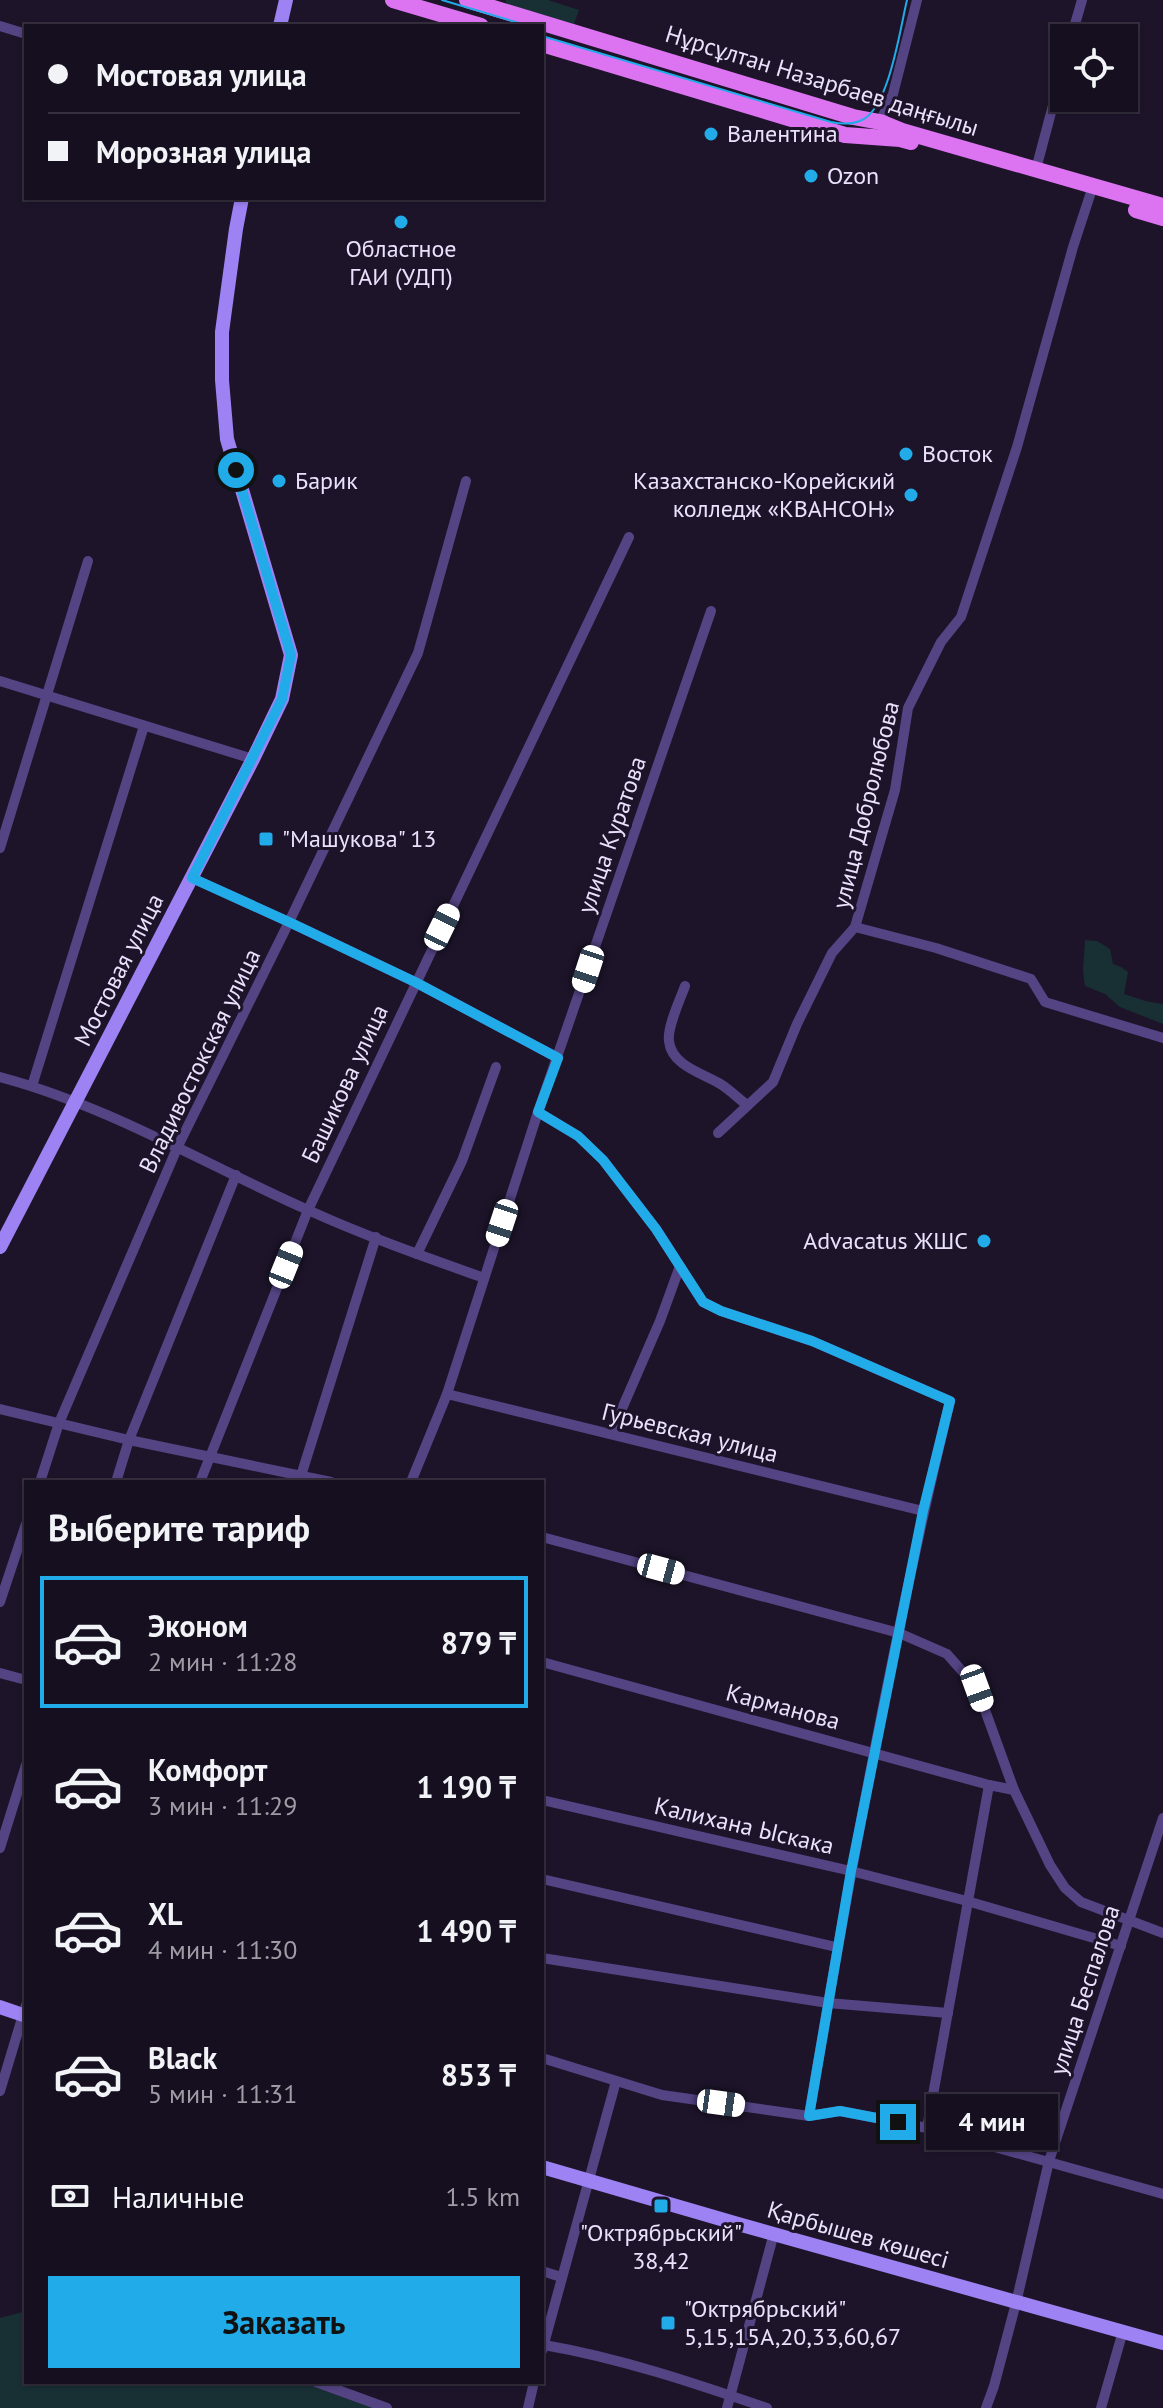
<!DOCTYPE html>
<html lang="ru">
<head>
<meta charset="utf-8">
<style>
  :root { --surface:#160f20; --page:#231d2d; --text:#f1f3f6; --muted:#9e9ca5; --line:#352f3e; --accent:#21abe8 }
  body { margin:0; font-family:"PT Sans",sans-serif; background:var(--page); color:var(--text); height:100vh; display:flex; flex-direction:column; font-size:30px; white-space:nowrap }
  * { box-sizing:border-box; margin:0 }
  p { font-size:26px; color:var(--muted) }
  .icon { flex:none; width:44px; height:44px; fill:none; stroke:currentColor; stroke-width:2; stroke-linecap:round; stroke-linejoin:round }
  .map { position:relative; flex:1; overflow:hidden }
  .sheet { position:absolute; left:24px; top:1480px; width:520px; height:904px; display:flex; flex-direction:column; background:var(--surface); border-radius:0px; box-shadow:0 2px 6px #0004,0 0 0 2px var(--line) }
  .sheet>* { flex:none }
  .hud { position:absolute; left:24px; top:24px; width:520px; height:176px; border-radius:0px; box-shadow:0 2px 6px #0004,0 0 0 2px var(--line); display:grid; align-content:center; height:176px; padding:0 24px; background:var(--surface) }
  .buttons { position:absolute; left:1050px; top:24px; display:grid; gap:16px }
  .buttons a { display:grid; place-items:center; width:88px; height:88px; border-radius:0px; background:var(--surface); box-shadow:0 2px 6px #0004,0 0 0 2px var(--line); font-size:40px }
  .end { position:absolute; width:36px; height:36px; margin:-18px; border:10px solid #21abe8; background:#111; box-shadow:0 0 0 4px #111 }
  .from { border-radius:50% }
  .bubble { position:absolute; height:56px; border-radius:0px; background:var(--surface); box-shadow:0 2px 6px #0004,0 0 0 2px var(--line); font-size:26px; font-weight:800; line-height:56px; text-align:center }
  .car { position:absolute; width:24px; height:48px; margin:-24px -12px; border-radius:10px; box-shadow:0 0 6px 2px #0007; background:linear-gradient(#fff 24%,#345 0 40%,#fff 0 76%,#345 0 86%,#fff 0) }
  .hud b { display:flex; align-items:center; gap:28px; height:76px; font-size:30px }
  .hud b+b { border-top:2px solid var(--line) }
  .hud i { width:20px; height:20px; background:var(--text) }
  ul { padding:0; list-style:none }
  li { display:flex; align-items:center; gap:24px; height:132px; margin:0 16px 12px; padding:0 8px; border:4px solid transparent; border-radius:0px }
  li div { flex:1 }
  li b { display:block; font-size:30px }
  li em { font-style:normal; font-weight:800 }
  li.current { border-color:var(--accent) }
  li>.icon { width:72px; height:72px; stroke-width:1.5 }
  h2 { padding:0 24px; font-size:36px; line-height:96px }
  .pay { display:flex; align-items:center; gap:20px; height:88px; padding:0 24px; font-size:30px }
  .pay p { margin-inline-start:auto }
  .button { display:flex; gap:16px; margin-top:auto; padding:16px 24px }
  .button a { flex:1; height:92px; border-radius:0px; background:var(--accent); color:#111; font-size:32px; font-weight:800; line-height:92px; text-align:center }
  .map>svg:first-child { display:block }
</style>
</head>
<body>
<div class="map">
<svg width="1163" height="2408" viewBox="0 0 1163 2408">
  <rect width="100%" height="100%" fill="#1d142a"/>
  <g fill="#182f34">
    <path d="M506 0H548L579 10 574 24 506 4Z"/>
    <path d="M1085 940 1097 941 1110 949 1113 964 1121 967 1128 972 1124 994 1145 1001 1163 1004V1024L1120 1007 1105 994 1085 986 1083 971Z"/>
    <path d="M26 2311V2382H313L388 2408H0V2318Z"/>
  </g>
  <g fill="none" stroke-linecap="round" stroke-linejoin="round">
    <g stroke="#544484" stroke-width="10">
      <path d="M0 26 26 34"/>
      <path d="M1071 38 1082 0"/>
      <path d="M879 124 893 94 917 0"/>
      <path d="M1036 169 1064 64"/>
      <path d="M0 681 253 759"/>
      <path d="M0 848 88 561"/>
      <path d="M192 878 289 922 415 982 558 1058"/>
      <path d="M855 927 936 948 1031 979 1045 1002 1163 1038"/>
      <path d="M685 986C680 1000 667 1027 669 1041 671 1066 705 1074 722 1085 731 1091 739 1099 747 1105"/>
      <path d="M0 1077C109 1106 206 1165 308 1210 365 1236 425 1257 484 1278"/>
      <path d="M32 1086 144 726"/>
      <path d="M538 1112 578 1136 603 1160 656 1229 703 1302 721 1311 812 1341 950 1401C893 1637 849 1877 809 2116"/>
      <path d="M718 1133 773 1082 797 1024 832 953 855 927 895 790 908 708 941 642 961 617 1017 447 1073 247 1093 186"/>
      <path d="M417 1254 462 1161 496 1067"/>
      <path d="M447 1394 923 1511"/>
      <path d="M0 1409 129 1440 331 1482"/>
      <path d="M611 1434 660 1321 680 1266"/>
      <path d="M40 1482 59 1423 178 1146 289 922 418 653 466 481"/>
      <path d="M116 1482 129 1440 236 1175"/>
      <path d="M200 1482 308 1210 629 537"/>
      <path d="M299 1482 376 1237"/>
      <path d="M411 1482 447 1394 538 1112 711 611"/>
      <path d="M542 1537 899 1633 947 1654 977 1688 1014 1790 1050 1865 1065 1888 1081 1902 1163 1933"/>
      <path d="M0 1602 26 1524"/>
      <path d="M542 1662 989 1785 1014 1790"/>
      <path d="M0 1673 26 1680"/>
      <path d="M542 1800 851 1871 967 1901 1121 1946"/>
      <path d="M0 1848 26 1765"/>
      <path d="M542 1879 836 1947"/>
      <path d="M542 1958 828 2003 948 2013"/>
      <path d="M542 2058 662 2095 809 2116 840 2111 927 2128 1163 2194"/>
      <path d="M0 2091 26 2005"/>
      <path d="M927 2128 989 1785"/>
      <path d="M542 2271 561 2277"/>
      <path d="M542 2346 544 2345C620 2358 694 2383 767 2408"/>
      <path d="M542 2351 616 2081"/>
      <path d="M316 2382 387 2408"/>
      <path d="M528 2408 534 2382"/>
      <path d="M727 2408 774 2233"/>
      <path d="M986 2408 994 2386 1016 2303 1049 2161 1163 1818"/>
      <path d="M1101 2408 1123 2331"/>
    </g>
    <g stroke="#9c82f2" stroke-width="14">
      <path d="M280 26 286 0"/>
      <path d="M0 1247 253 759 282 699 291 655 227 439 222 380V332L236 229 242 198"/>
      <path d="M0 2007 26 2016"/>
      <path d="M542 2167 738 2224 1163 2343"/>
    </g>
    <g stroke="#dc73f1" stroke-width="16">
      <path d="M393 0 481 26"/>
      <path d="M467 0 853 117 880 122 902 131 1163 206"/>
      <path d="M542 44 845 135 900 139 911 142"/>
      <path d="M1136 210 1163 218"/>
    </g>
    <g stroke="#21abe8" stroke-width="2">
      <path d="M442 0 529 26"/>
      <path d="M542 36 831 122C841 124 852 125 862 120 889 108 900 29 907 0"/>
    </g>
  </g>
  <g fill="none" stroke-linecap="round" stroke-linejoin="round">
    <path stroke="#21abe8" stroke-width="10" d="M236 470 291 655 282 699 192 878 289 922 415 982 558 1058 538 1112 578 1136 603 1160 656 1229 703 1302 721 1311 812 1341 950 1401 923 1511 851 1871 809 2116 840 2111 898 2122"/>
  </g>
  <g fill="#21abe8" stroke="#1d142a" stroke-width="3">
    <circle cx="711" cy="134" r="8"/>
    <circle cx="811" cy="176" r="8"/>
    <circle cx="401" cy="222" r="8"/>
    <circle cx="906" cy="454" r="8"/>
    <circle cx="279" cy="481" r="8"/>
    <circle cx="911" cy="495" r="8"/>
    <rect x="258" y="831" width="16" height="16" rx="4"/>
    <circle cx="984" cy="1241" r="8"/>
    <rect x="653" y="2198" width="16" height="16" rx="4"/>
    <rect x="660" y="2315" width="16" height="16" rx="4"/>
  </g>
  <g text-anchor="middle" stroke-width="6" stroke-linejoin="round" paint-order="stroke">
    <g font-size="24" fill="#eae1fc" stroke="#1d142a">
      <text transform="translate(822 81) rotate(17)" y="8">Нұрсұлтан Назарбаев даңғылы</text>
      <text transform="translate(866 805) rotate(-76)" y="8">улица Добролюбова</text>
      <text transform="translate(612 835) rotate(-71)" y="8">улица Куратова</text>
      <text transform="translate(119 970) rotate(-63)" y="8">Мостовая улица</text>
      <text transform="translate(200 1061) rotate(-64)" y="8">Владивостокская улица</text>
      <text transform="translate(345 1084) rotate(-65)" y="8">Башикова улица</text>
      <text transform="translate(690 1433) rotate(14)" y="8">Гурьевская улица</text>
      <text transform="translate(783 1707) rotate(15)" y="8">Карманова</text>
      <text transform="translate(744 1826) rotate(13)" y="8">Калихана Ыскака</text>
      <text transform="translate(1085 1990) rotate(-72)" y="8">улица Беспалова</text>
      <text transform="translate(858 2235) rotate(16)" y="8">Қарбышев көшесі</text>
    </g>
    <g font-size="24" fill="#eae1fc" stroke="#1d142a" text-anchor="start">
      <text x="727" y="142">Валентина</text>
      <text x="827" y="184">Ozon</text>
      <text x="401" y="257" text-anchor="middle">Областное<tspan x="401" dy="28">ГАИ (УДП)</tspan></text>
      <text x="922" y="462">Восток</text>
      <text x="295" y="489">Барик</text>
      <text x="895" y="489" text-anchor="end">Казахстанско-Корейский<tspan x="895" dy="28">колледж «КВАНСОН»</tspan></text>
      <text x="282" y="847">"Машукова" 13</text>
      <text x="968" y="1249" text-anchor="end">Advacatus ЖШС</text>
      <text x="661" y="2241" text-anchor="middle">"Октрябрьский"<tspan x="661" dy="28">38,42</tspan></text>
      <text x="684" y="2317">"Октрябрьский"<tspan x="684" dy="28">5,15,15А,20,33,60,67</tspan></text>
    </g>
  </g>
</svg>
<div class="buttons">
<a><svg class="icon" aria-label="locate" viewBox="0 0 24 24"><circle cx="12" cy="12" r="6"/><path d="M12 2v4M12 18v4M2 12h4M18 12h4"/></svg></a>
</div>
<i class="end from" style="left:236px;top:470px"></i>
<i class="end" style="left:898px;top:2122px"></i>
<div class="bubble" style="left:926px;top:2094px;width:132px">4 мин</div>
<i class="car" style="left:442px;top:927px;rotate:26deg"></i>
<i class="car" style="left:588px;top:969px;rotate:198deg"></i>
<i class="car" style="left:502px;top:1223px;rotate:198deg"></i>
<i class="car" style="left:286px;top:1265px;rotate:22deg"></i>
<i class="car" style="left:661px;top:1569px;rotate:105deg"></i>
<i class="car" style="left:977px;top:1688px;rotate:160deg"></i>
<i class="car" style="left:721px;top:2103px;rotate:98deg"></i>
<div class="hud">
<b><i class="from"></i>Мостовая улица</b>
<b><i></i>Морозная улица</b>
</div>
<section class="sheet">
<h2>Выберите тариф</h2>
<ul>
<li class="current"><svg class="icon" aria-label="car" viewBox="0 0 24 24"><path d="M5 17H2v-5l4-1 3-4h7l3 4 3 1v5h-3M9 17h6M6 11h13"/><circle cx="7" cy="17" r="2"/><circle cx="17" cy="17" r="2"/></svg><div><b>Эконом</b><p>2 мин · 11:28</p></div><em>879 ₸</em></li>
<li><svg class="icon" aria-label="car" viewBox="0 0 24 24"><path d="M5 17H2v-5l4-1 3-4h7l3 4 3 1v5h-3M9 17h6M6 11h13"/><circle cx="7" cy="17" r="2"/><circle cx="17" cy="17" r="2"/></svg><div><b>Комфорт</b><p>3 мин · 11:29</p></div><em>1 190 ₸</em></li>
<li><svg class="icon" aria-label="car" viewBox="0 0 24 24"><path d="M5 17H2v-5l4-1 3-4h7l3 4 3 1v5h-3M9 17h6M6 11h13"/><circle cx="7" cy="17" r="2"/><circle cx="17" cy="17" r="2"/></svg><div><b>XL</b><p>4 мин · 11:30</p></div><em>1 490 ₸</em></li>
<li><svg class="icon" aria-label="car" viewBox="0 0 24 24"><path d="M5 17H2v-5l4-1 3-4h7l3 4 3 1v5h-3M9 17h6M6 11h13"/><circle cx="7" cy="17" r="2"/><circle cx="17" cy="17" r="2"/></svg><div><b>Black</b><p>5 мин · 11:31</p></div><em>853 ₸</em></li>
</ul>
<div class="pay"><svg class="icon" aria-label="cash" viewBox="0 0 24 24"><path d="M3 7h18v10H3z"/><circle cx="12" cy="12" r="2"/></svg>Наличные<p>1.5 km</p></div>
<div class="button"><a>Заказать</a></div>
</section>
</div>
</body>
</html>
